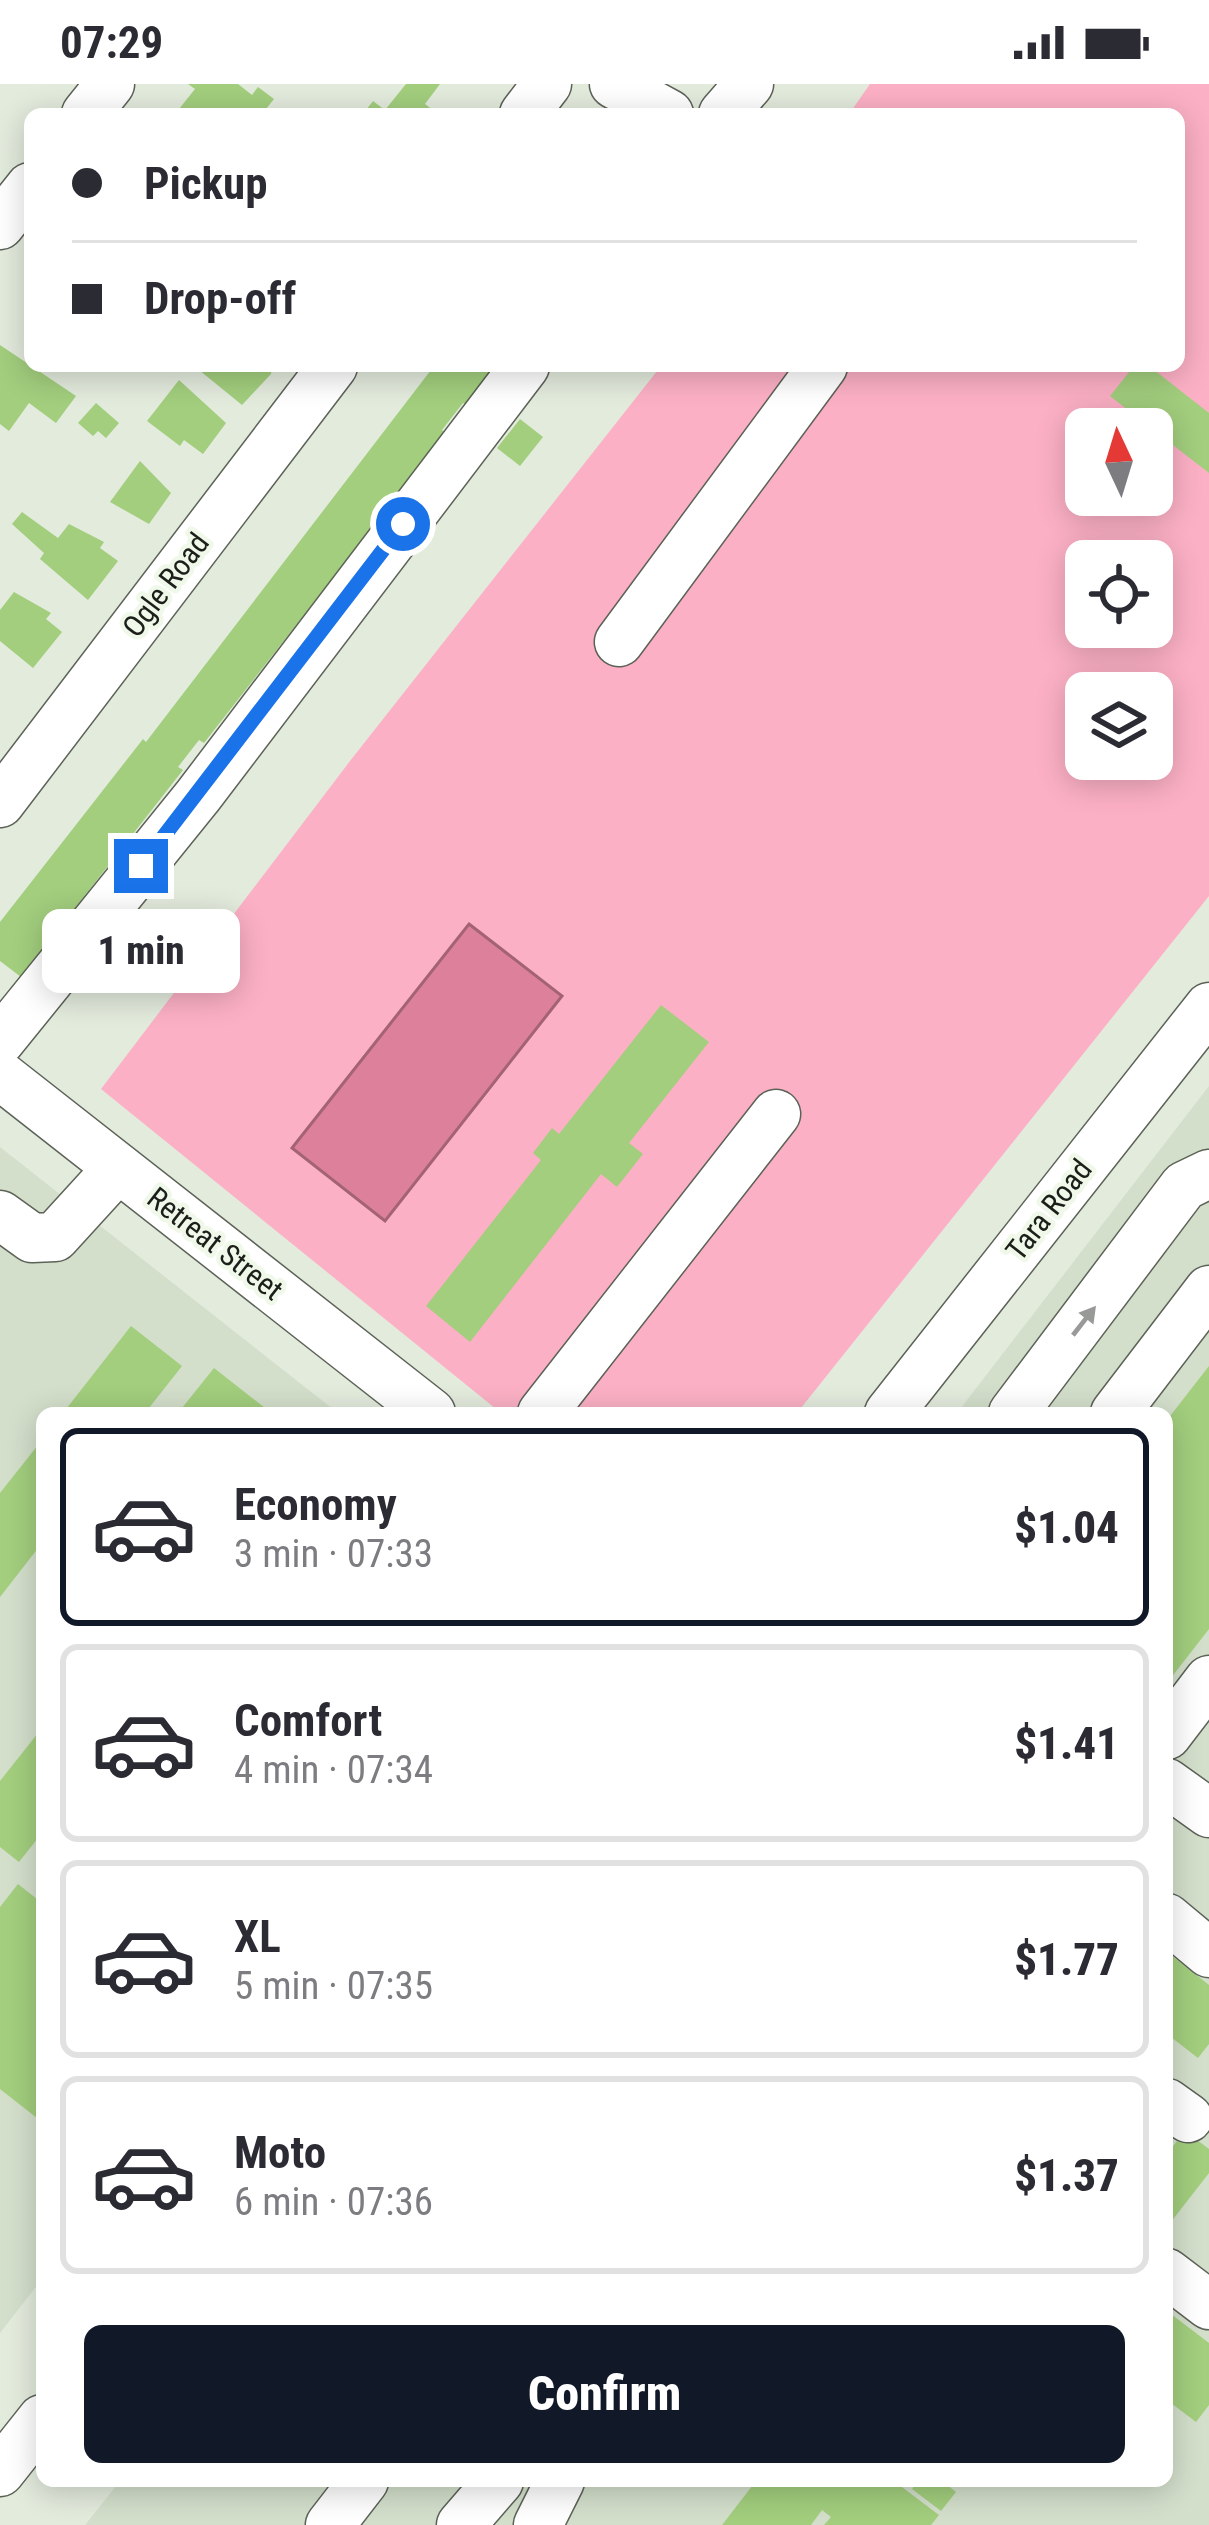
<!DOCTYPE html>
<html lang="en">
<head>
<meta charset="utf-8">
<style>
  :root { --surface:#fff; --page:#f7f7f7; --text:#2b2b33; --muted:#7c7c81; --line:#e1e1e2; --accent:#111827 }
  body { margin:0; font-family:"Roboto Condensed",sans-serif; background:var(--page); color:var(--text); height:100vh; display:flex; flex-direction:column; font-size:45px; white-space:nowrap }
  * { box-sizing:border-box; margin:0 }
  p { font-size:39px; color:var(--muted) }
  .icon { flex:none; width:66px; height:66px; fill:none; stroke:currentColor; stroke-width:2; stroke-linecap:round; stroke-linejoin:round }
  .map { position:relative; flex:1; overflow:hidden }
  .side { position:absolute; left:36px; top:1323px; width:1137px; height:1080px; display:flex; flex-direction:column; background:var(--surface); border-radius:18px; box-shadow:0 6px 30px #0003 }
  .side>* { flex:none }
  .hud { position:absolute; left:24px; top:24px; width:1161px; height:264px; border-radius:18px; box-shadow:0 6px 30px #0003; display:grid; align-content:center; height:264px; padding:0 48px; background:var(--surface) }
  .needle { width:78px; rotate:356deg }
  .buttons { position:absolute; left:1065px; top:324px; display:grid; gap:24px }
  .buttons a { display:grid; place-items:center; width:108px; height:108px; border-radius:18px; background:var(--surface); box-shadow:0 6px 30px #0003; font-size:60px }
  .end { position:absolute; width:54px; height:54px; margin:-27px; border:15px solid #1a73e8; background:#fff; box-shadow:0 0 0 6px #fff }
  .from { border-radius:50% }
  .bubble { position:absolute; height:84px; border-radius:18px; background:var(--surface); box-shadow:0 6px 30px #0003; font-size:39px; font-weight:800; line-height:84px; text-align:center }
  .hud b { display:flex; align-items:center; gap:42px; height:114px; font-size:45px }
  .hud b+b { border-top:3px solid var(--line) }
  .hud i { width:30px; height:30px; background:var(--text) }
  ul { padding:21px 0 0; list-style:none }
  li { display:flex; align-items:center; gap:36px; height:198px; margin:0 24px 18px; padding:0 24px; border:6px solid var(--line); border-radius:18px }
  li div { flex:1 }
  li b { display:block; font-size:45px }
  li em { font-style:normal; font-weight:800 }
  li.active { border-color:var(--accent) }
  li>.icon { width:108px; height:108px; stroke-width:1.5 }
  .button { display:flex; gap:24px; margin-top:auto; padding:24px 48px }
  .button a { flex:1; height:138px; border-radius:18px; background:var(--accent); color:#fff; font-size:48px; font-weight:800; line-height:138px; text-align:center }
  .status { display:flex; justify-content:space-between; align-items:center; height:84px; padding:0 60px; background:var(--surface); direction:ltr }
  .status svg { height:33px; fill:currentColor }
  .map>svg:first-child { display:block }
</style>
</head>
<body>
<div class="status"><b>07:29</b><svg viewBox="0 0 49 12"><path d="M0 12V9h3v3zM5 12V6h3v6zM10 12V3h3v9zM15 12V0h3v12zM26 1h20v11H26zM47 4h2v5h-2z"/></svg></div>
<div class="map">
<svg width="1209" height="2441" viewBox="0 0 1209 2441">
  <rect width="100%" height="100%" fill="#e3ebdd"/>
  <g fill="#d3dfcb">
    <path d="M1209 1002V2441H85L120 2397H1167V1329H957Z"/>
    <path d="M0 1063 338 1329H42V2195L0 2249Z"/>
  </g>
  <path fill="#fcb0c5" fill-rule="evenodd" d="M870 0H1209V812L797 1329H501L101 1005 350 677 661 282H1179V30H849ZM1086 345H1152V411H1086ZM1086 477H1152V543H1086ZM1086 609H1152V675H1086Z"/>
  <path fill="#dd809c" stroke="#a36375" stroke-width="3" d="M469 840 562 912 385 1137 292 1064Z"/>
  <g fill="#a2ce7d">
    <path d="M188 0H238L252 11 258 3 274 15 262 30H175L195 5Z"/>
    <path d="M406 0H440L425 20 438 30H363L373 17 385 26Z"/>
    <path d="M0 261 76 312 56 339 29 319 9 347 0 340Z"/>
    <path d="M203 282H272L271 290 242 321 199 286Z"/>
    <path d="M434 282H499L468 322 463 319 442 346 446 349 204 659 199 656 178 683 183 686 21 893 0 877V838L143 655 146 658Z"/>
    <path d="M1134 282H1149L1209 329V389L1110 312Z"/>
    <path d="M179 296 226 339 203 370 184 356 180 362 147 337Z"/>
    <path d="M96 319 119 339 106 354 98 347 93 352 78 339Z"/>
    <path d="M520 335 543 353 520 382 497 364Z"/>
    <path d="M140 377 171 409 149 440 110 418Z"/>
    <path d="M22 428 58 454 69 440 104 458 100 464 118 477 88 516 40 475 44 469 12 440Z"/>
    <path d="M14 508 51 529 46 535 62 548 33 584 0 557V526Z"/>
    <path d="M661 921 709 958 629 1059 643 1070 617 1103 601 1090 470 1258 426 1222 541 1076 533 1069 552 1044 559 1050Z"/>
    <path d="M131 1242 182 1282 145 1329H63Z"/>
    <path d="M1209 1282V1545L1167 1599V1336Z"/>
    <path d="M214 1284 265 1324 261 1329H178Z"/>
    <path d="M42 1356V1459L0 1513V1409Z"/>
    <path d="M42 1644V1749L19 1778 0 1763V1697Z"/>
    <path d="M18 1800 42 1819V2038L0 2005V1823Z"/>
    <path d="M1167 1868 1209 1901V1960L1198 1974 1167 1950Z"/>
    <path d="M1185 2047 1209 2065V2089L1167 2143V2070Z"/>
    <path d="M1167 2227 1209 2259V2321L1196 2338 1167 2316Z"/>
    <path d="M756 2397H894L939 2431 931 2441H824L831 2433 822 2426 811 2441H722Z"/>
    <path d="M918 2397H942L956 2408 941 2427 912 2405Z"/>
  </g>
  <g fill="none" stroke-linecap="round" stroke-linejoin="round">
    <g stroke="#5c6257" stroke-width="51">
      <g id="minor">
        <path d="M614 0 669 30"/>
        <path d="M86 30 110 0"/>
        <path d="M524 30 547 0"/>
        <path d="M723 30 749 0"/>
        <path d="M0 141 30 103"/>
        <path d="M619 558 823 282"/>
        <path d="M0 719 333 282"/>
        <path d="M0 957 198 712 525 282"/>
        <path d="M0 991 431 1329"/>
        <path d="M0 1131 32 1154 55 1153 118 1084"/>
        <path d="M542 1329 776 1030"/>
        <path d="M889 1329 1209 923"/>
        <path d="M1013 1329 1184 1102 1209 1090"/>
        <path d="M1115 1329 1209 1206"/>
        <path d="M1167 1651 1209 1596"/>
        <path d="M1167 1699 1209 1729"/>
        <path d="M1167 1834 1209 1869"/>
        <path d="M1167 2019 1188 2034"/>
        <path d="M1167 2189 1209 2221"/>
        <path d="M0 2388 42 2335"/>
        <path d="M330 2441 364 2397"/>
        <path d="M461 2441 499 2397"/>
        <path d="M538 2441 560 2397"/>
      </g>
    </g>
    <use href="#minor" stroke="#fff" stroke-width="48"/>
  </g>
  <defs><path id="oneway-solid" d="M-6-.8H1V-3.2L6.5 0L1 3.2V.8H-6Z" transform="scale(3)"/></defs>
  <use fill="#989a98" href="#oneway-solid" transform="translate(1084 1237) rotate(-52)"/>
  <g fill="none" stroke-linecap="round" stroke-linejoin="round">
    <path stroke="#1a73e8" stroke-width="15" d="M141 782 403 440"/>
  </g>
  <g text-anchor="middle" stroke-width="9" stroke-linejoin="round" paint-order="stroke">
    <g font-size="30" fill="#1b1e19" stroke="#f0f8ea">
      <text transform="translate(166 501) rotate(-53)" y="10">Ogle Road</text>
      <text transform="translate(1049 1126) rotate(-52)" y="10">Tara Road</text>
      <text transform="translate(215 1160) rotate(38)" y="10">Retreat Street</text>
    </g>
  </g>
</svg>
<div class="buttons">
<a><svg class="needle" viewBox="-14 -14 28 28"><path d="M0-13l5 13h-10z" fill="#e53935"/><path d="M0 13l5-13h-10z" fill="#7c7c81"/></svg></a>
<a><svg class="icon" aria-label="locate" viewBox="0 0 24 24"><circle cx="12" cy="12" r="6"/><path d="M12 2v4M12 18v4M2 12h4M18 12h4"/></svg></a>
<a><svg class="icon" aria-label="layers" viewBox="0 0 24 24"><path d="M12 4l9 5-9 5-9-5zM3 14l9 5 9-5"/></svg></a>
</div>
<i class="end from" style="left:403px;top:440px"></i>
<i class="end" style="left:141px;top:782px"></i>
<div class="bubble" style="left:42px;top:825px;width:198px">1 min</div>
<div class="hud">
<b><i class="from"></i>Pickup</b>
<b><i></i>Drop-off</b>
</div>
<section class="side">
<ul>
<li class="active"><svg class="icon" aria-label="car" viewBox="0 0 24 24"><path d="M5 17H2v-5l4-1 3-4h7l3 4 3 1v5h-3M9 17h6M6 11h13"/><circle cx="7" cy="17" r="2"/><circle cx="17" cy="17" r="2"/></svg><div><b>Economy</b><p>3 min · 07:33</p></div><em>$1.04</em></li>
<li><svg class="icon" aria-label="car" viewBox="0 0 24 24"><path d="M5 17H2v-5l4-1 3-4h7l3 4 3 1v5h-3M9 17h6M6 11h13"/><circle cx="7" cy="17" r="2"/><circle cx="17" cy="17" r="2"/></svg><div><b>Comfort</b><p>4 min · 07:34</p></div><em>$1.41</em></li>
<li><svg class="icon" aria-label="car" viewBox="0 0 24 24"><path d="M5 17H2v-5l4-1 3-4h7l3 4 3 1v5h-3M9 17h6M6 11h13"/><circle cx="7" cy="17" r="2"/><circle cx="17" cy="17" r="2"/></svg><div><b>XL</b><p>5 min · 07:35</p></div><em>$1.77</em></li>
<li><svg class="icon" aria-label="car" viewBox="0 0 24 24"><path d="M5 17H2v-5l4-1 3-4h7l3 4 3 1v5h-3M9 17h6M6 11h13"/><circle cx="7" cy="17" r="2"/><circle cx="17" cy="17" r="2"/></svg><div><b>Moto</b><p>6 min · 07:36</p></div><em>$1.37</em></li>
</ul>
<div class="button"><a>Confirm</a></div>
</section>
</div>
</body>
</html>
